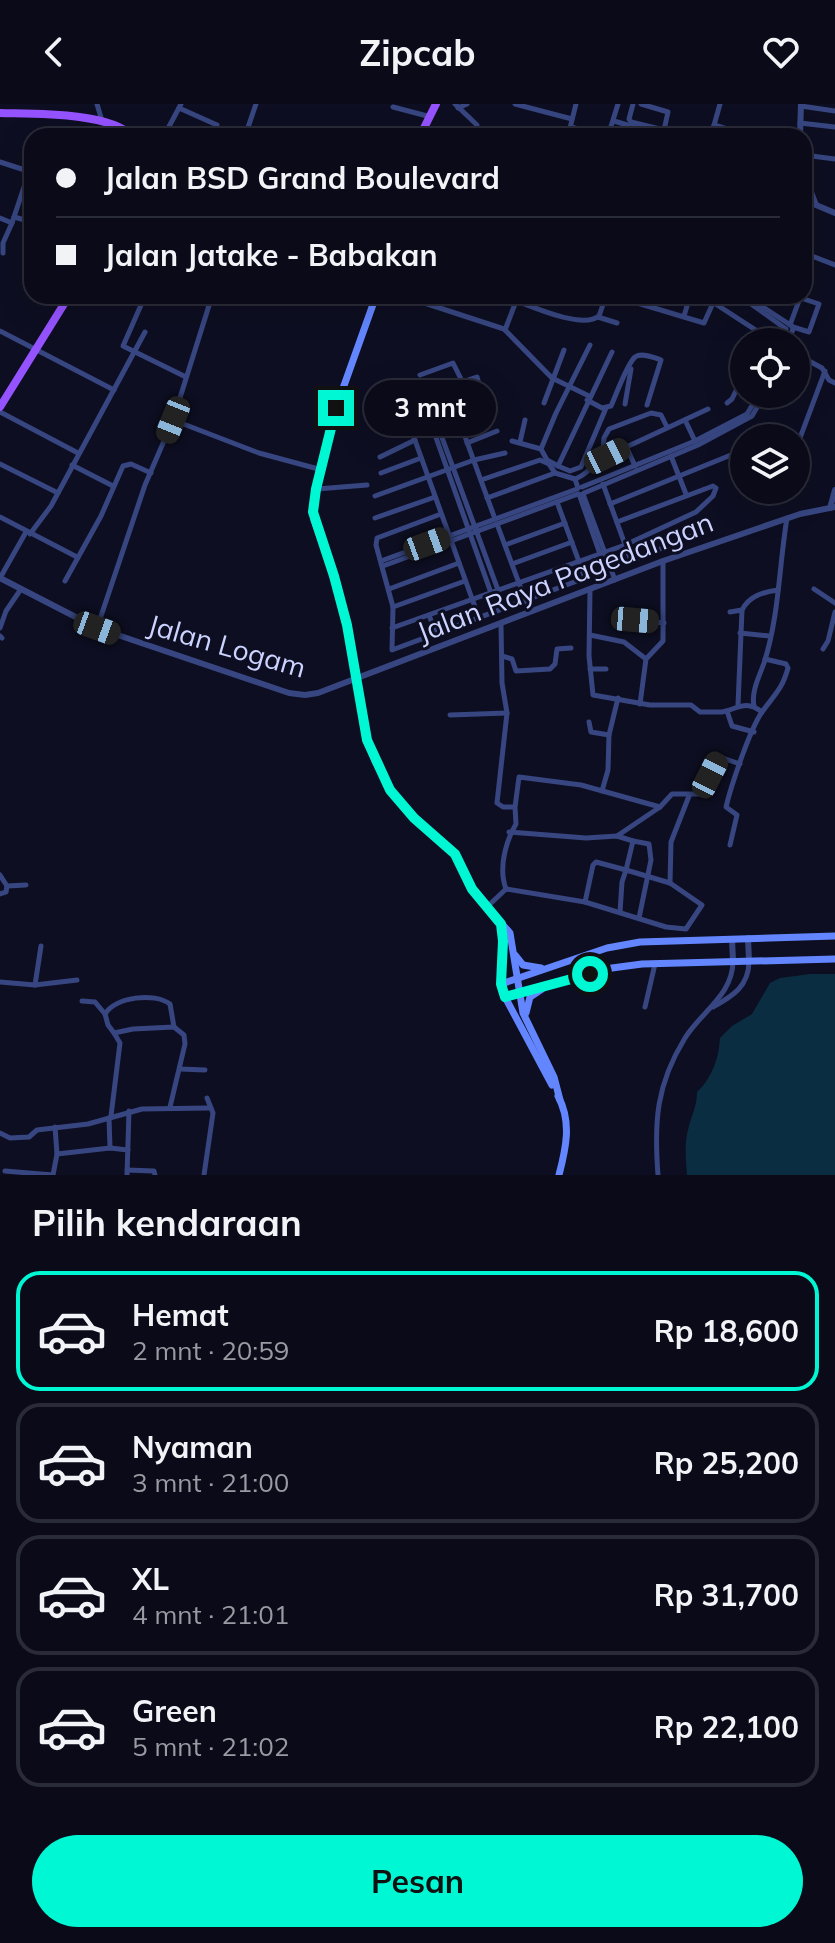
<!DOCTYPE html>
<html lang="id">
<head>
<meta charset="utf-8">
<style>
  :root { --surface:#0a0a19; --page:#181826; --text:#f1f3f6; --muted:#999aa2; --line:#2a2b38; --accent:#00f7d3 }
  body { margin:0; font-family:Mulish,sans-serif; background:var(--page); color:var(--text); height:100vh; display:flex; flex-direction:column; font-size:30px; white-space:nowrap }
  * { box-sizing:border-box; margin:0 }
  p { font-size:26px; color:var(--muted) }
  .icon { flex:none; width:44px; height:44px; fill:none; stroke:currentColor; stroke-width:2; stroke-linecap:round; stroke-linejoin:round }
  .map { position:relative; height:1071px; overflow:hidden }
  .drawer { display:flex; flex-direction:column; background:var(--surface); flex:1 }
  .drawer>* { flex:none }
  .top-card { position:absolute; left:24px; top:24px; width:788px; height:176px; border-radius:24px; box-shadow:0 8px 32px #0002,0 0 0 2px var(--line); display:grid; align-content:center; height:176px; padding:0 32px; background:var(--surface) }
  .tools { position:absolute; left:730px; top:224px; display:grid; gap:16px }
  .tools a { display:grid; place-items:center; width:80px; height:80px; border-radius:50%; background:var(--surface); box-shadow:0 8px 32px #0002,0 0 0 2px var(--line); font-size:40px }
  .end { position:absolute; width:36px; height:36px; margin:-18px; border:10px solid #00f7d3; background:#111; box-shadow:0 0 0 4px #111 }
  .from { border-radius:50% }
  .bubble { position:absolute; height:56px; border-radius:28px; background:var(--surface); box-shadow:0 8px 32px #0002,0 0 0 2px var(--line); font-size:26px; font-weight:700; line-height:56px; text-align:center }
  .car { position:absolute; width:24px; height:48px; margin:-24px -12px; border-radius:10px; box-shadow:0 0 6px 2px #0007; background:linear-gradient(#222 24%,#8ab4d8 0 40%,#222 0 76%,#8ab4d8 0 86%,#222 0) }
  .top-card b { display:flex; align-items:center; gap:28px; height:76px; font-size:30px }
  .top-card b+b { border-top:2px solid var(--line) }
  .top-card i { width:20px; height:20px; background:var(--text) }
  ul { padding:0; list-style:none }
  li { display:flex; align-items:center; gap:24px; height:120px; margin:0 16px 12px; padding:0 16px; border:4px solid var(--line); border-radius:24px }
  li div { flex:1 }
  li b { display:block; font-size:30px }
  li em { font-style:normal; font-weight:700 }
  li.active { border-color:var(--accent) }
  li>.icon { width:72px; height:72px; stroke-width:1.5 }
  h2 { padding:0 32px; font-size:36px; line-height:96px }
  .primary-button { display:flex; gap:16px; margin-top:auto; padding:16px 32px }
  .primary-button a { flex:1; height:92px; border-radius:48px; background:var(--accent); color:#111; font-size:32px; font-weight:700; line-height:92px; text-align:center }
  header { display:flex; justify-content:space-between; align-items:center; height:104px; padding:0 32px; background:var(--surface); font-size:36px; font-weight:700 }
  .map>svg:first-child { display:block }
</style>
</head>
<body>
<header><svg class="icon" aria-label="back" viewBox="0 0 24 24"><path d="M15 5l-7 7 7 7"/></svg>Zipcab<svg class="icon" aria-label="heart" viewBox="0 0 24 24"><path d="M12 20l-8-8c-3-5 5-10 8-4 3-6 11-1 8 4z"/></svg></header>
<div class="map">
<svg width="835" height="1071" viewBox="0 0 835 1071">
  <rect width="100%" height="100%" fill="#0d0e21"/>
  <path fill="#0b2d42" d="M810 870H835V1071H687C686 1055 684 1041 688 1026 691 1012 697 1003 697 988 712 974 719 954 720 934L732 922 752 910 770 879 780 874Z"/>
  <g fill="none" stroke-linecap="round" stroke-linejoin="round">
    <g stroke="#374680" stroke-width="5">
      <path d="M97 0 102 17"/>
      <path d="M455 0 477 21 473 32"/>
      <path d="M515 0 572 15"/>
      <path d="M633 0 629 15 631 18 664 26 668 8 641 0"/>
      <path d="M801 2 835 7"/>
      <path d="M393 3 431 13"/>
      <path d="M179 4 217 21"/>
      <path d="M458 4 467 0"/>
      <path d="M614 17 664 32"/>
      <path d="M800 19 835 23"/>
      <path d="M714 21 747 31"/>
      <path d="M571 23 604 32"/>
      <path d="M127 27C145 23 163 24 179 32"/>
      <path d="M164 32 181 0"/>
      <path d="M245 32 256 0"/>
      <path d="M568 32 576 0"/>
      <path d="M608 32 618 0"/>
      <path d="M711 32 720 0"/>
      <path d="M804 51 835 55"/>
      <path d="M0 58 31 68"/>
      <path d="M14 113 32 118"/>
      <path d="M0 114 12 119 29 68"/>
      <path d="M804 123 810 89"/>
      <path d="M3 149V139L12 119"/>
      <path d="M804 149 835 161"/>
      <path d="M145 192 123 242 186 273"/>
      <path d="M187 192 209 201"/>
      <path d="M403 192 504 225 552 274 589 292"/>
      <path d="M614 192 704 219 713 199"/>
      <path d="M635 192 659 199"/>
      <path d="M740 192 786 225 782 238"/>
      <path d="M746 192 792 222 793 225 788 238"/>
      <path d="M306 194 307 192"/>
      <path d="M517 197C535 204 583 225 599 212L606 192"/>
      <path d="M711 197 774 238"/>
      <path d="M684 212 690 192"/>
      <path d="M598 213 617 219"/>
      <path d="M790 221 800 194"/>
      <path d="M793 223 809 228 819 200 795 192"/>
      <path d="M505 226 518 192"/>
      <path d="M0 227 114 286"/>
      <path d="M758 238 762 230"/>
      <path d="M796 250 822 264 829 276 835 279"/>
      <path d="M420 271 453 259 462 277"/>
      <path d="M447 283 495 415"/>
      <path d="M587 296 602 304 611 302C616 291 627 260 635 253 642 248 655 254 661 256L647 301"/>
      <path d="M544 299 564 246"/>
      <path d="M727 299 732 295 744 270"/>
      <path d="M625 300 631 265"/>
      <path d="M0 308 78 349"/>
      <path d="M433 309 498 486"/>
      <path d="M428 311 491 489"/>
      <path d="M173 316 259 349 322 366"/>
      <path d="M685 316 695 337"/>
      <path d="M409 318 482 291 477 273 447 283 403 303 479 514"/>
      <path d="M461 320 495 307"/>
      <path d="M667 323 661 311 651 309 609 325 604 334 603 348 607 352 708 305"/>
      <path d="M800 334 825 267"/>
      <path d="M512 337 541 345 547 356 558 362 612 248"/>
      <path d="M520 338 525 316"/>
      <path d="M467 339 497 327"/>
      <path d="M626 342 635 362"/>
      <path d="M541 345 556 309 590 241"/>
      <path d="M671 352 686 390"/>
      <path d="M380 353 415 336"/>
      <path d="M0 360 58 389"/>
      <path d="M72 361 113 382"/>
      <path d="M558 362 570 367 581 363 606 304"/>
      <path d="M381 369 421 354"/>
      <path d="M575 375C589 370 594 358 607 352"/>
      <path d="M481 376 540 356 549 360 555 369"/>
      <path d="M603 380 631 457 694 431"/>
      <path d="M582 383 695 337 747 310 759 290"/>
      <path d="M317 385 367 381"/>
      <path d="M584 389 698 341 752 312 765 290"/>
      <path d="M579 390 600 450"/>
      <path d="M583 390 615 476"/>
      <path d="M375 392 474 356 505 349"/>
      <path d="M487 394 555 369 575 375 578 384"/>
      <path d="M610 400 731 351"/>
      <path d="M441 410 377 434 376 441 393 503 392 546 585 474 557 398"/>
      <path d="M0 413 77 453"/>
      <path d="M375 414 435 393"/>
      <path d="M497 420 526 498"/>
      <path d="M30 430 51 402 145 228"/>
      <path d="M505 441 565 419"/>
      <path d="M381 457 577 385"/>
      <path d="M512 460 572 438"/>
      <path d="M383 462 578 390"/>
      <path d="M0 474 26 428"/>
      <path d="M65 477 101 412 123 362 131 360 151 369"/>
      <path d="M389 485 459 459"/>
      <path d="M814 485 835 499"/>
      <path d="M590 486 589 552 593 591 650 601H691L700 608C707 608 715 608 722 608 738 605 745 595 762 608"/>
      <path d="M393 503 465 477"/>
      <path d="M730 508 742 506"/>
      <path d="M429 511 436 530"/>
      <path d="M635 516 664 519"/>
      <path d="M501 520 502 579 507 609 497 699 503 703H514"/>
      <path d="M0 524 6 507 21 485"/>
      <path d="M97 524 145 381 173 316 212 192"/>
      <path d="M392 524 625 441 696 408 713 392 716 384 713 382 617 418"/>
      <path d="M740 529 770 532"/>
      <path d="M590 531 624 538 646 555"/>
      <path d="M0 532 2 534"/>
      <path d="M823 545 828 537 835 508"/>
      <path d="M502 552 512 555 516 567 550 565 555 560 557 545 571 544"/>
      <path d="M590 565H606"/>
      <path d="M640 600 646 555 663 537V457"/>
      <path d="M738 601 742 506C749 492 763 488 778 486"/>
      <path d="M754 602C751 588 759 573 764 559 779 513 779 462 787 414"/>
      <path d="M727 607 732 622 754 628"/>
      <path d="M450 611 507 609"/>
      <path d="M589 618 591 628 609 631"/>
      <path d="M602 687 608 666 609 631 618 594"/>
      <path d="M617 732 660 703 672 690H699L720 653 740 660"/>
      <path d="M633 737 649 740 651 756 639 814"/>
      <path d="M730 741 737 711 726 703C731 682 750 625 762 608 774 591 782 586 788 564L786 560 765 555"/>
      <path d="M0 771 7 782 26 781"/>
      <path d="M670 779 671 738 689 692"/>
      <path d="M506 785 585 798 666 823 686 825 702 801 670 779 626 766 633 737 617 732 586 734 509 728"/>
      <path d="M506 785C498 764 506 737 516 720L515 703 519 673 581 681 660 703"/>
      <path d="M0 790 6 788 7 782"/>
      <path d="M585 798 593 761 596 758 626 766 622 778 620 808"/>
      <path d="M488 802 506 785"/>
      <path d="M0 878 35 881 41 842"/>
      <path d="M35 881 77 876"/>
      <path d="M82 897 95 898 105 910 108 921 114 929"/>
      <path d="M645 903 655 860"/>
      <path d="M713 903C733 892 749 882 749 857"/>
      <path d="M105 910C116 893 154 888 170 900L174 923"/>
      <path d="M180 965 205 966"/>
      <path d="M111 1012 120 939 114 929 133 925 174 923 184 931 185 940 170 1003"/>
      <path d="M109 1014 110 1044"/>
      <path d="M0 1029 10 1034 29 1033 37 1026 88 1020 142 1005 209 1004"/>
      <path d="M57 1050 110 1044 128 1046"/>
      <path d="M127 1066 154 1067 155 1071"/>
      <path d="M5 1067 53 1071"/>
      <path d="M53 1071 57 1050 55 1023"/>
      <path d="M127 1071 129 1007"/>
      <path d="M204 1071 213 1009 207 994"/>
      <path d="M658 1071C654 1018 656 981 685 934 701 908 733 891 733 857"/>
    </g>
    <g stroke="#374680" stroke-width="6">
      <path d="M800 32 801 0"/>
      <path d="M804 70 816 101 835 109"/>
      <path d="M830 404 835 386"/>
      <path d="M0 474 97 524 289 589 305 591 318 589 663 457 800 410 835 403"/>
      <path d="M748 834 749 857"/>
      <path d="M732 835 733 857"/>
    </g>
    <g stroke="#6386ff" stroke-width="7">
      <path d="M376 192 336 304 313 400 314 416 334 472 347 521 367 636 375 657 396 694 414 714 455 750 472 785 510 829 523 909 554 973 560 996"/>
      <path d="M501 822C504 846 498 870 505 893L552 981"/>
      <path d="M515 851 523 861 541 864"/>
      <path d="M501 880 607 844 640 838 835 832"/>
      <path d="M505 893 612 864 642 860 835 855"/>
      <path d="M526 909 530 893 542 885"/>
      <path d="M558 992C572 1018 566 1044 559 1071"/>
    </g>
    <g stroke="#9553ff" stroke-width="8">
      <path d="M0 9C32 10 110 8 132 32"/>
      <path d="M420 32 436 0"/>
      <path d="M0 303 69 192"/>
    </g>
  </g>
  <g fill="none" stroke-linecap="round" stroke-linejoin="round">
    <path stroke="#00f7d3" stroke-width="10" d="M336 304 316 385 313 408 334 472 347 521 367 636 390 686 414 714 455 750 472 785 501 820 503 837 501 880 505 893 590 870"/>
  </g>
  <g text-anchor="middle" stroke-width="6" stroke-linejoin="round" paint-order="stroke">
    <g font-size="28" fill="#ccd3ff" stroke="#0d0e21">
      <text transform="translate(565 473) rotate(-21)" y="10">Jalan Raya Pagedangan</text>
      <text transform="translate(227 542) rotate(16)" y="10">Jalan Logam</text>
    </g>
  </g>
</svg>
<div class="tools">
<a><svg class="icon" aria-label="locate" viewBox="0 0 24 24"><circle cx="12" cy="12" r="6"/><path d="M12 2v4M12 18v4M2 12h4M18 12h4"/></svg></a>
<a><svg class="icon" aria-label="layers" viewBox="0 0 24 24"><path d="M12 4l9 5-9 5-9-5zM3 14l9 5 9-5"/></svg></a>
</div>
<i class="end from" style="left:590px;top:870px"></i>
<i class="end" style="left:336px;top:304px"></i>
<div class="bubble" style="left:364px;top:276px;width:132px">3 mnt</div>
<i class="car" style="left:173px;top:316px;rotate:202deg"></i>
<i class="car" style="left:607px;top:352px;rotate:64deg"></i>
<i class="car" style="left:427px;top:440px;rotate:70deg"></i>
<i class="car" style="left:635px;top:516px;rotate:95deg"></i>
<i class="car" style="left:97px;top:524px;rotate:110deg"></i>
<i class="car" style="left:710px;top:671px;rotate:27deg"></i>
<div class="top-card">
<b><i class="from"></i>Jalan BSD Grand Boulevard</b>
<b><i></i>Jalan Jatake - Babakan</b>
</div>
</div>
<section class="drawer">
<h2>Pilih kendaraan</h2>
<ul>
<li class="active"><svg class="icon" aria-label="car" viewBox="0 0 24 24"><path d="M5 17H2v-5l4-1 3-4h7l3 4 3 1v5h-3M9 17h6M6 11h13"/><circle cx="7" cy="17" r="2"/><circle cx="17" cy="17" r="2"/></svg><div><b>Hemat</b><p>2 mnt · 20:59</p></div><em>Rp 18,600</em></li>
<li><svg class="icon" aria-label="car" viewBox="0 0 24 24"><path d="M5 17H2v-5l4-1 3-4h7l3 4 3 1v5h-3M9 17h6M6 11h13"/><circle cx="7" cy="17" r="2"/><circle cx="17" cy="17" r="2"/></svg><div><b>Nyaman</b><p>3 mnt · 21:00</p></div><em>Rp 25,200</em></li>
<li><svg class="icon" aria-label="car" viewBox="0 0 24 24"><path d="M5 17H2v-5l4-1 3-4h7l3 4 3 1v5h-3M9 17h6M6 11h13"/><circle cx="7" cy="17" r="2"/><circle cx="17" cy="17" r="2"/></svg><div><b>XL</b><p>4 mnt · 21:01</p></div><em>Rp 31,700</em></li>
<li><svg class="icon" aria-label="car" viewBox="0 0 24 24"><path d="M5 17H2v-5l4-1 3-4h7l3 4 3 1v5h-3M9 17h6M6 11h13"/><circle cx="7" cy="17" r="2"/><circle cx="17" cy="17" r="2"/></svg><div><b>Green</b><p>5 mnt · 21:02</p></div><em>Rp 22,100</em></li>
</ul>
<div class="primary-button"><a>Pesan</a></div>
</section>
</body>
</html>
